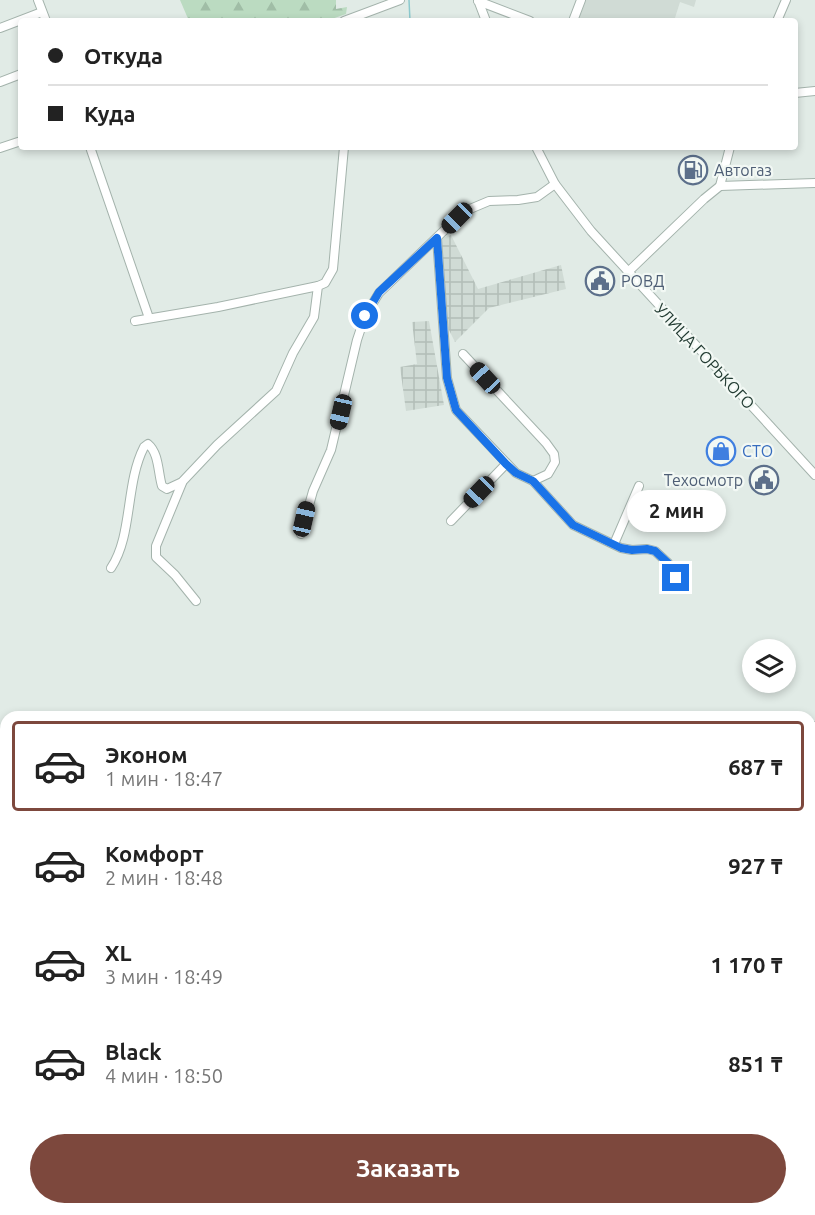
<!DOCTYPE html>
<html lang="ru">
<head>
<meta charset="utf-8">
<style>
  :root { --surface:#fff; --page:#f6f6f6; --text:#222; --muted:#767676; --line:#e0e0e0; --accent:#7d483d }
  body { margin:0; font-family:Ubuntu,sans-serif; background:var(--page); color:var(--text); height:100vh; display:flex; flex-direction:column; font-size:22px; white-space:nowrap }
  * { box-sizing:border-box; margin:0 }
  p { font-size:20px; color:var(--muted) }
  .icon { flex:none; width:33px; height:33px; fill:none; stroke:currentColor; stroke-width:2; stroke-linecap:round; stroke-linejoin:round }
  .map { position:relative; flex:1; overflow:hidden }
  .side { position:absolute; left:0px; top:711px; width:816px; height:504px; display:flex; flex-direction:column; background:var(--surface); border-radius:18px 18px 0 0; box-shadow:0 3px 9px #0003 }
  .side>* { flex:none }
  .top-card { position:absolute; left:18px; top:18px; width:780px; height:132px; border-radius:6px; box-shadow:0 3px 9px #0003; display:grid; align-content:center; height:132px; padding:0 30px; background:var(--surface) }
  .buttons { position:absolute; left:742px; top:639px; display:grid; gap:12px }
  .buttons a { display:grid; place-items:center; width:54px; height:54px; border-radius:50%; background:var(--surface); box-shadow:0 3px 9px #0003; font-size:30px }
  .end { position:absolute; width:27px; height:27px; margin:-14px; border:8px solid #1a73e8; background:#fff; box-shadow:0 0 0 3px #fff }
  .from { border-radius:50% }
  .bubble { position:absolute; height:42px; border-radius:21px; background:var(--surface); box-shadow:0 3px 9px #0003; font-size:20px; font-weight:600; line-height:42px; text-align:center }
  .car { position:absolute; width:18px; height:36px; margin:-18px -9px; border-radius:8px; box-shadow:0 0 4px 2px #0007; background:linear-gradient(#222 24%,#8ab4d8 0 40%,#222 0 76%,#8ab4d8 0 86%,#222 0) }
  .top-card b { display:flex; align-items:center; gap:21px; height:57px; font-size:22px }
  .top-card b+b { border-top:2px solid var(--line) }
  .top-card i { width:15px; height:15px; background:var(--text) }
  ul { padding:10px 0 0; list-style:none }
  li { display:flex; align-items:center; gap:18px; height:90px; margin:0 12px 9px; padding:0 18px; border:3px solid transparent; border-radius:6px }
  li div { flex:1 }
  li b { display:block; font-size:22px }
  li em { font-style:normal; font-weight:600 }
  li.current { border-color:var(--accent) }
  li>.icon { width:54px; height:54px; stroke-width:1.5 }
  .button { display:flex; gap:12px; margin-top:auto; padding:12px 30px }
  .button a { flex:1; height:69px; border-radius:36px; background:var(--accent); color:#fff; font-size:24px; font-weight:600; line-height:69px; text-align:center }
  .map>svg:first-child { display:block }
</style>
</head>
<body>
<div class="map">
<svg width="815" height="1215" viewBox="0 0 815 1215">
  <defs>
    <pattern id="industrial-grid" width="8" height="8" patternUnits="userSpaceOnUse" patternTransform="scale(1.5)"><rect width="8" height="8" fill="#d0dbd5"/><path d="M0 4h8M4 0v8" fill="none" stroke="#b2bdb7"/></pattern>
    <pattern id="forest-firs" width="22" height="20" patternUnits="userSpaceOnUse" patternTransform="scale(1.5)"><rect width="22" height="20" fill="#bbdbc1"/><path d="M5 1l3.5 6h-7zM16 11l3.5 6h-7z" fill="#a0bda6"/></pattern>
  </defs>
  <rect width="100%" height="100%" fill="#e1ebe6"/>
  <g fill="#d0dbd5">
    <path d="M586 0H696L694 7 680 2 674 21H578Z"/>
    <path d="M810 1124 815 1129V1181L810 1184Z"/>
  </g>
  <g fill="url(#industrial-grid)">
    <path d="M451 235 478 289 561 265 566 289 489 308 455 342 446 324 439 239Z"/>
    <path d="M429 321 444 405 406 411 400 367 417 364 412 322Z"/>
  </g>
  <path fill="url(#forest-firs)" d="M180 0H336V9L347 7 346 14 326 21H189Z"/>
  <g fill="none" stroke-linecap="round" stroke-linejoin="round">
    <g stroke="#8cc9ce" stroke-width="1.5">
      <path d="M409 0 410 21"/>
      <path d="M810 824 815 821"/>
      <path d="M349 1215 350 1209"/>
    </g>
    <g stroke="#a4b3ac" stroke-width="10">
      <g id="minor">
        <path d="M38 0 46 21"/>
        <path d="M478 0 486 21"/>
        <path d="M478 1 530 21"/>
        <path d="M344 21 400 0"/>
        <path d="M573 21 581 0"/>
        <path d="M777 21 786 0"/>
        <path d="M0 28 42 12"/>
        <path d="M0 82 21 74"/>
        <path d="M795 93 815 91"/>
        <path d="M90 147 149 318"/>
        <path d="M536 147 555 184 591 231 815 475"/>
        <path d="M0 148 21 141"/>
        <path d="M720 186 730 147"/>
        <path d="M437 238 447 378 456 410 516 473 533 481 548 474 555 462 554 454 546 443 463 354"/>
        <path d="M628 272 704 199 720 186 815 183"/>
        <path d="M135 321 218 307 318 286"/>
        <path d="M533 481 573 525 621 548 632 550 647 549 655 551 668 563 676 578"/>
        <path d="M182 483 156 546V557L175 575 196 601"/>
        <path d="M451 521 506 464"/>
        <path d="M301 534 313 491 331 450 357 340 365 316 379 293 457 218 470 209 489 201 518 200 537 197 555 184"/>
        <path d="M614 544 639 486"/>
        <path d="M111 568C133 535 125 484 144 447L148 444C159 453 158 473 162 486L167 489 182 482 217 445 276 391 293 353 314 317 318 286 325 283 333 269 344 147"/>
        <path d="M810 740 815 726"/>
        <path d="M810 902 815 897"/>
        <path d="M810 1045 815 1039"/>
        <path d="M810 1064 815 1068"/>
        <path d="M717 1209 723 1215"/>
        <path d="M291 1215 296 1209"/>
        <path d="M424 1215 432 1209"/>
      </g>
    </g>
    <use href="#minor" stroke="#fff" stroke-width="8"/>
  </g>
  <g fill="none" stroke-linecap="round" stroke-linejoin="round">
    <path stroke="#1a73e8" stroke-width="8" d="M365 316 379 292 437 238 447 378 456 410 506 464 516 473 533 481 573 525 621 548 632 550 647 549 655 551 668 563 676 578"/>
  </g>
  <defs>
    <g id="fuel-ring" transform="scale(1.5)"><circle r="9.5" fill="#f2f8f4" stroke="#5c6f8a" stroke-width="1.5"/><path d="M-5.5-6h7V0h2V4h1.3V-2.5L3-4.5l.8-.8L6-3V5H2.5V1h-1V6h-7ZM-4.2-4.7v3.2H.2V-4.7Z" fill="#5c6f8a"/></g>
    <g id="civic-ring" transform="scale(1.5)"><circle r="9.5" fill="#f2f8f4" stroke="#5c6f8a" stroke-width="1.5"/><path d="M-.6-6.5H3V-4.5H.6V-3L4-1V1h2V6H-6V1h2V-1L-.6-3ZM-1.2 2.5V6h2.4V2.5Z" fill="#5c6f8a"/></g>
    <g id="shop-ring" transform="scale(1.5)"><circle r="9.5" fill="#f2f8f4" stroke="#3f7fe0" stroke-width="1.5"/><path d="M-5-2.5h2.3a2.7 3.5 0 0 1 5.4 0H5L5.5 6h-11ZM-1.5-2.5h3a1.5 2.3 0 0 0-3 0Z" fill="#3f7fe0"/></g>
  </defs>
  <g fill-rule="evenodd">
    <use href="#fuel-ring" x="693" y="170"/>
    <use href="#civic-ring" x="600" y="281"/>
    <use href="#shop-ring" x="721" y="451"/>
    <use href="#civic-ring" x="764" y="480"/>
  </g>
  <g text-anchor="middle" stroke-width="4.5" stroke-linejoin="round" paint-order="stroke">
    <g font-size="16" fill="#4e5e75" stroke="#f2f8f4" text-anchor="start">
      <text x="714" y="176">Автогаз</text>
      <text x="621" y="287">РОВД</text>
      <text x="743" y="486" text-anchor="end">Техосмотр</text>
    </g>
    <g font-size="16" fill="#223b32" stroke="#f2f8f4">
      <text transform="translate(705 356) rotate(47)" y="6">УЛИЦА ГОРЬКОГО</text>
    </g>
    <g font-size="16" fill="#366cbe" stroke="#f2f8f4" text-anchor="start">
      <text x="742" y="457">СТО</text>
    </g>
  </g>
</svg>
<div class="buttons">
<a><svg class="icon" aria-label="layers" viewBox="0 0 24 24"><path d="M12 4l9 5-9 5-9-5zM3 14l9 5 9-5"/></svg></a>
</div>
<i class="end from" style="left:365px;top:316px"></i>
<i class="end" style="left:676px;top:578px"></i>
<div class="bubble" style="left:627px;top:490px;width:99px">2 мин</div>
<i class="car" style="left:457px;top:218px;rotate:225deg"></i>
<i class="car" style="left:485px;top:378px;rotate:317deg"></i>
<i class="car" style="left:341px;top:412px;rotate:193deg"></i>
<i class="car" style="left:479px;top:492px;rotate:224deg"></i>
<i class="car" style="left:304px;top:519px;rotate:13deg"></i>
<div class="top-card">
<b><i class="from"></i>Откуда</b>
<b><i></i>Куда</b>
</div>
<section class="side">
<ul>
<li class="current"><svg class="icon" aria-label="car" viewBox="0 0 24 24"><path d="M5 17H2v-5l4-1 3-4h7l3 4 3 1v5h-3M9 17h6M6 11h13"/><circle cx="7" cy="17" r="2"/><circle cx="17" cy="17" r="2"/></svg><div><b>Эконом</b><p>1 мин · 18:47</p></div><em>687 ₸</em></li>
<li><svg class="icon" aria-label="car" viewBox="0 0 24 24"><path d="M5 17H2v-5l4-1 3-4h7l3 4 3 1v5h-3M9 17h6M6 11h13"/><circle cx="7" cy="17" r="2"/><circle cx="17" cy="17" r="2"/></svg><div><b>Комфорт</b><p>2 мин · 18:48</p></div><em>927 ₸</em></li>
<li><svg class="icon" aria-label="car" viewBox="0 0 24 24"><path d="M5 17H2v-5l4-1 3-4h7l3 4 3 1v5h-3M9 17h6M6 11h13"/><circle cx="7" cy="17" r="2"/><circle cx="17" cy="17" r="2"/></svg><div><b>XL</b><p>3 мин · 18:49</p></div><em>1 170 ₸</em></li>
<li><svg class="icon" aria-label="car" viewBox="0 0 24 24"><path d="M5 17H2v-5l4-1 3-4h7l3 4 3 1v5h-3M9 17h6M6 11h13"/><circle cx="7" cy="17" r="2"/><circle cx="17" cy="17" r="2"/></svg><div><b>Black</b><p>4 мин · 18:50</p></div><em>851 ₸</em></li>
</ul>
<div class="button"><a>Заказать</a></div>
</section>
</div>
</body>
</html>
